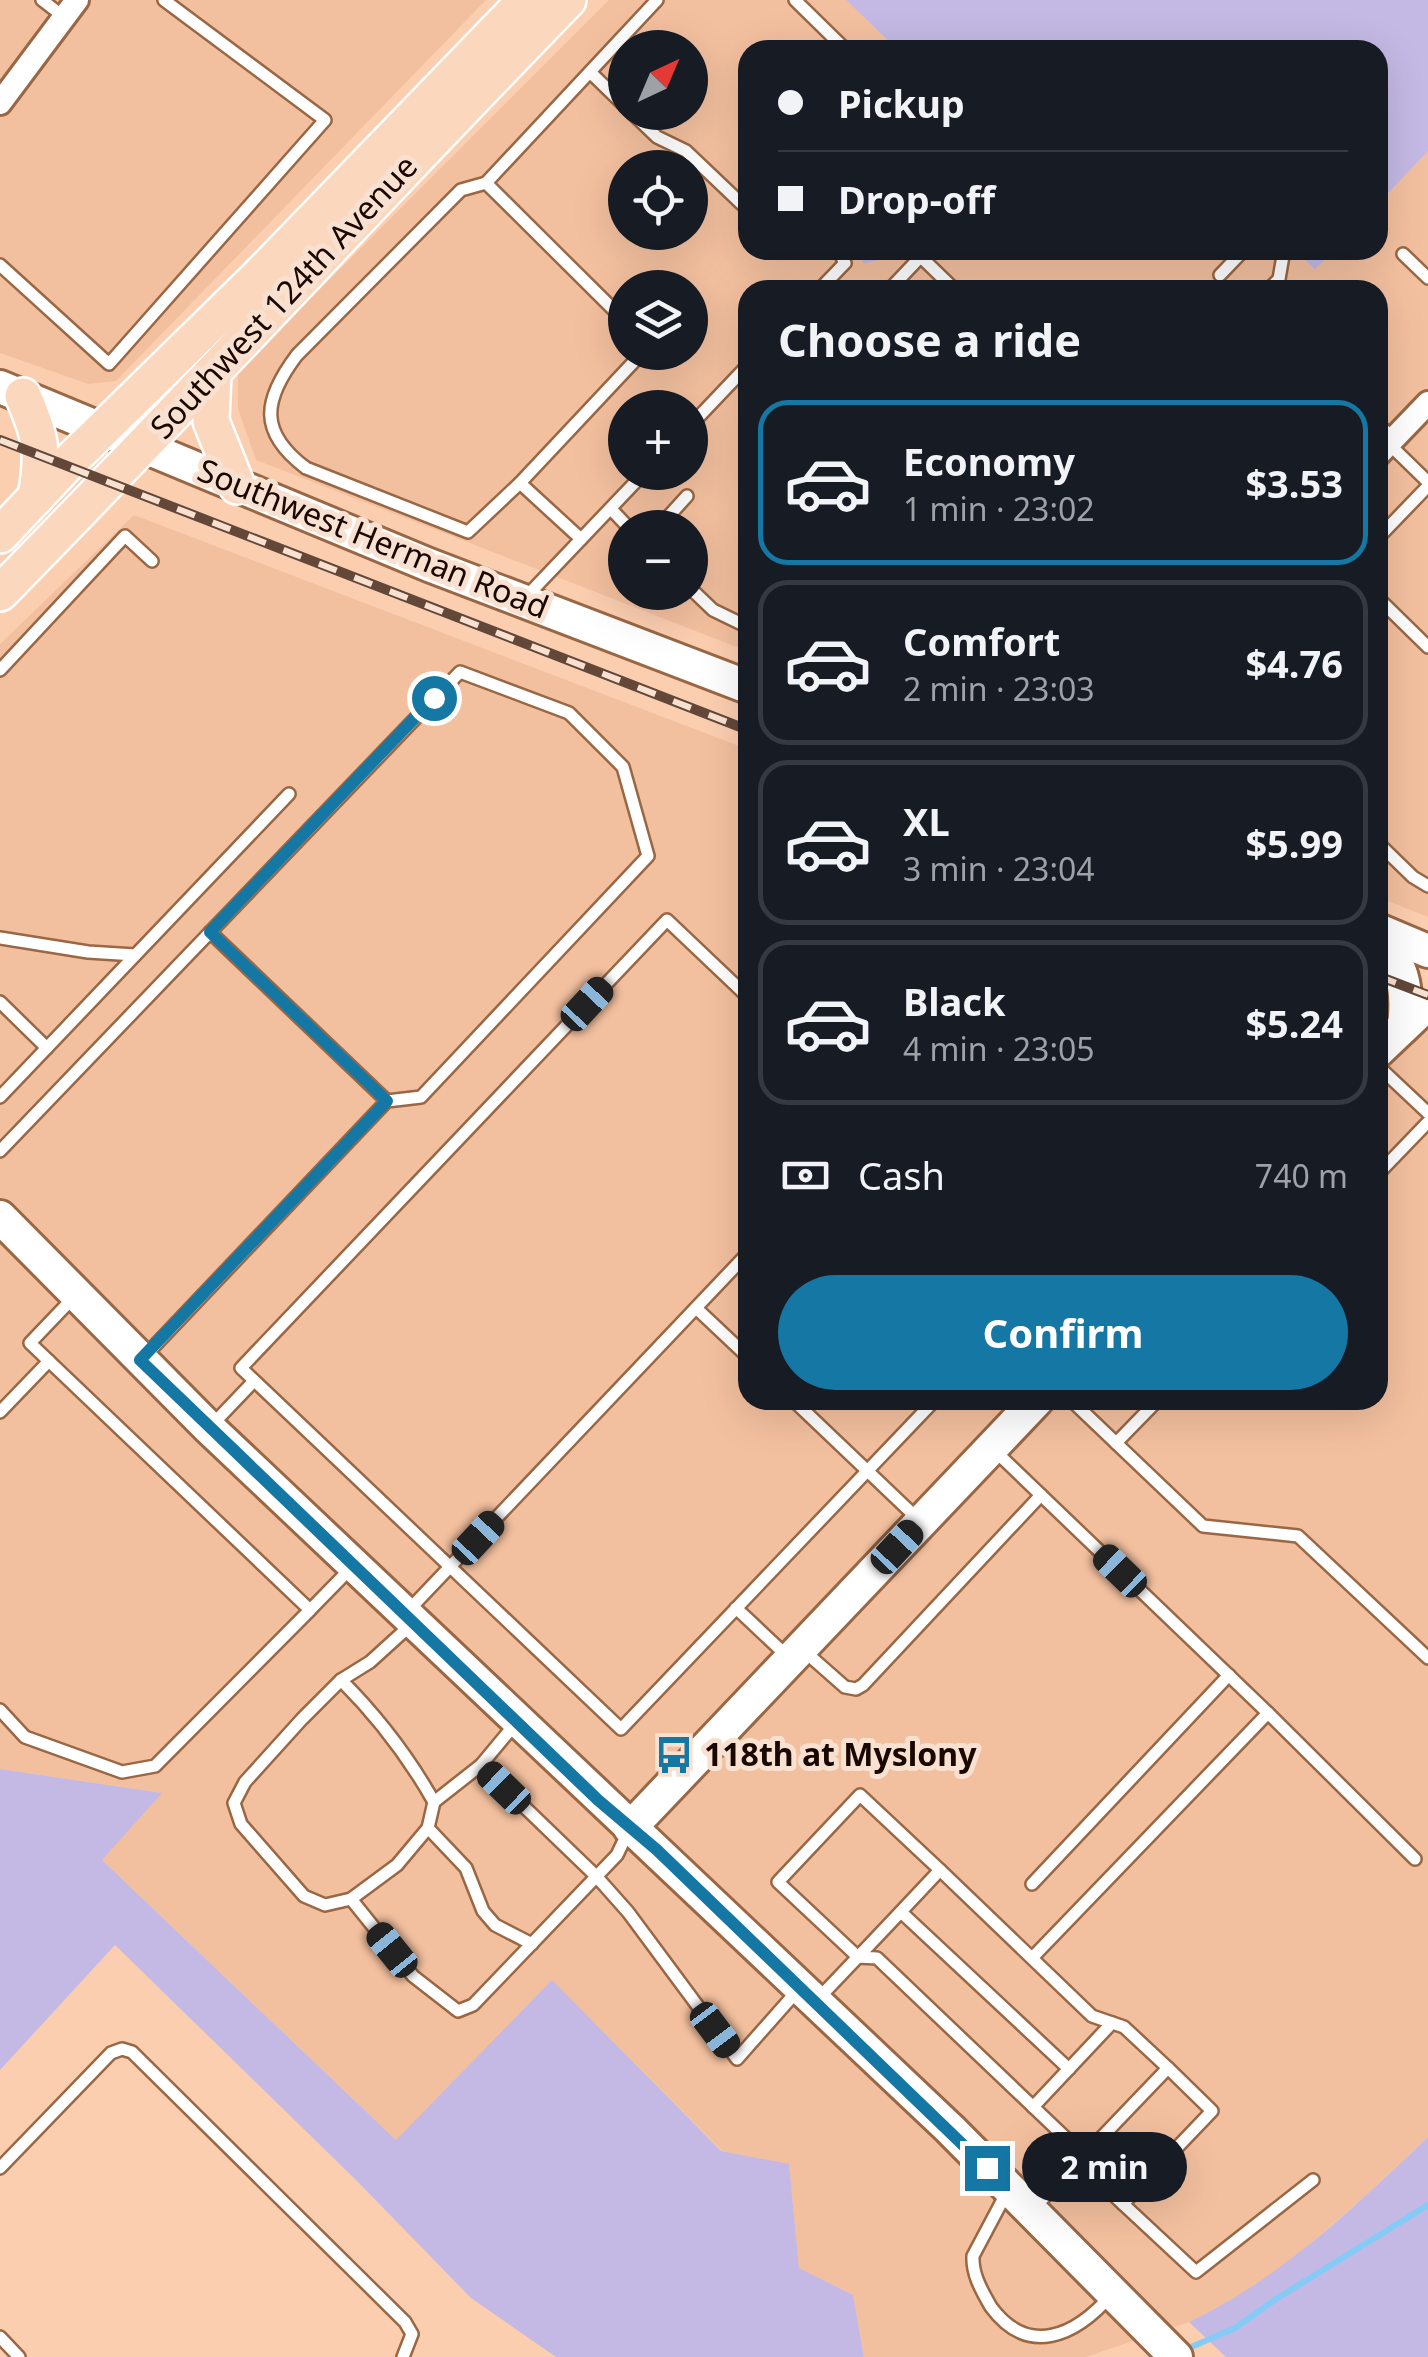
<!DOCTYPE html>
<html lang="en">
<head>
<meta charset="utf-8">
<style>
  :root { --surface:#171b24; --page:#242831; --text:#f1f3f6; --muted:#9ea1a6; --line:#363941; --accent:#1577a4 }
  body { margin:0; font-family:"Noto Sans",sans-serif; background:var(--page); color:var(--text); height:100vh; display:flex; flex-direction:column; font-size:38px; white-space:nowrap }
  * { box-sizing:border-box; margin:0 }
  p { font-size:32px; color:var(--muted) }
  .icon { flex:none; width:55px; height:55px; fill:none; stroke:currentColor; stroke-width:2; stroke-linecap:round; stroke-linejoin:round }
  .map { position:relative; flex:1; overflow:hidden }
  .drawer { position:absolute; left:738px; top:280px; width:650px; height:1130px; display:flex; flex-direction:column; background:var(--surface); border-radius:30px; box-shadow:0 10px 40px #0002 }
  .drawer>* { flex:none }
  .guide { position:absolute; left:738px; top:40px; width:650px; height:220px; border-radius:30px; box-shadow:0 10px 40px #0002; display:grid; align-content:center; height:220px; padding:0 40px; background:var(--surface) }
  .needle { width:65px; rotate:44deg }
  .fabs { position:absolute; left:608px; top:30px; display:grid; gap:20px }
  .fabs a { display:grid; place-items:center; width:100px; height:100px; border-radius:50%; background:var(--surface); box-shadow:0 10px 40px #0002; font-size:50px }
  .end { position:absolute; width:45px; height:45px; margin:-22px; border:12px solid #1577a4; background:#fff; box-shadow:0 0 0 5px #fff }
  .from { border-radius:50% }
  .bubble { position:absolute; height:70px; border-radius:35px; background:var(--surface); box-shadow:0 10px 40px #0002; font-size:32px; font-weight:700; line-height:70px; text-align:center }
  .car { position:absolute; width:30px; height:60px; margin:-30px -15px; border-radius:12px; box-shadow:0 0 8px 2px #0007; background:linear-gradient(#222 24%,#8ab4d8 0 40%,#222 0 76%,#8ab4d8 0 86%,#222 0) }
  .guide b { display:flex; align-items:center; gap:35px; height:95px; font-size:38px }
  .guide b+b { border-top:2px solid var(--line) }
  .guide i { width:25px; height:25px; background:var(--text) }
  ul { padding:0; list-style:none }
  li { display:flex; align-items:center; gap:30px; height:165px; margin:0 20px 15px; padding:0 20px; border:5px solid var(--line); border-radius:30px }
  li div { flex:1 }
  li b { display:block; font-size:38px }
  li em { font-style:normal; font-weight:700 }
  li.active { border-color:var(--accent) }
  li>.icon { width:90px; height:90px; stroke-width:1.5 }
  h2 { padding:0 40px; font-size:45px; line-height:120px }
  .pay { display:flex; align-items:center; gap:25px; height:110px; padding:0 40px; font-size:38px }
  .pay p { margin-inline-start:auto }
  .action { display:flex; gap:20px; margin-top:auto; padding:20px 40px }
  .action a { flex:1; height:115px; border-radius:60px; background:var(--accent); color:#fff; font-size:40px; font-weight:700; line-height:115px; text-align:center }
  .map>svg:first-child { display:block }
</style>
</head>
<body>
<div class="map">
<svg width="1428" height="2357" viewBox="0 0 1428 2357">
  <rect width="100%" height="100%" fill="#fcceb0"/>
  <g fill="#f3c09f" fill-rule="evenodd">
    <path d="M0 0H486L116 381 88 384 0 353Z"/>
    <path d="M609 0H846L898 50H748V250H857L865 264 901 254 905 250H1295L1315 270 1334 250H1378V204L1428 151V917L1378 897V290H748L747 651 256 460 238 409V371ZM625 48H690V112H625ZM625 168H690V232H625ZM625 288H690V352H625ZM625 408H690V472H625ZM625 528H690V592H625Z"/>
    <path d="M134 515 747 749 748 1400H1378V990L1428 1010V2137L1364 2197 1280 2270 1225 2305 1189 2322 1086 2357H864L853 2295 799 2268 789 2165 722 2151 552 1981 397 2141 101 1859 161 1793 0 1769V644Z"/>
  </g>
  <g fill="#c3b9e4">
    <path d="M846 0H1428V151L1378 204V50H898Z"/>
    <path d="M857 250H905L901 254 864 264Z"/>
    <path d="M1295 250H1334L1315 270Z"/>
    <path d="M0 1769 162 1793 102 1860 396 2140 552 1980 721 2151 789 2164 799 2268 853 2295 864 2357H556L471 2298 357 2181 115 1945 0 2070Z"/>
    <path d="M1428 2137V2357H1226L1189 2322C1282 2278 1354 2207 1428 2137Z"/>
  </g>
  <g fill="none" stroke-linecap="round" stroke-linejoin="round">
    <path stroke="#84ccf5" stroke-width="6" d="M1182 2351 1235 2328 1276 2299 1428 2205"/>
    <g stroke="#9a6744" stroke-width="16">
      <g id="lane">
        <path d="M42 0 64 17"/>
        <path d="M795 0 846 50"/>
        <path d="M590 72 625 106"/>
        <path d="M631 112 657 137 686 151 748 210"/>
        <path d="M486 183 461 190 297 355C263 400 258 432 306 468L468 532 520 483"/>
        <path d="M1403 254 1428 278"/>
        <path d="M921 257 955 290"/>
        <path d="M0 265 109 364 325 120 164 0"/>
        <path d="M1220 275 1244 250"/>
        <path d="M819 290 845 263 838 250"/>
        <path d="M889 290 927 250"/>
        <path d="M1268 290 1279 279 1284 250"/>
        <path d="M625 321 486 183 657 0"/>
        <path d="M1378 424 1393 438"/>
        <path d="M690 426 748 365"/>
        <path d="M1388 443 1428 482"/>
        <path d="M611 509 629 528"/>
        <path d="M658 528 687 496"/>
        <path d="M1378 538 1428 486"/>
        <path d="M581 539 520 483 643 352"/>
        <path d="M690 588 713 610 748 627"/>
        <path d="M525 598 645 472"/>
        <path d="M1378 598 1428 647"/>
        <path d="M0 670 125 536 152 561"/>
        <path d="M1378 843 1413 877 1428 886"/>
        <path d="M210 932 387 1101"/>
        <path d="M0 938 88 952 135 955"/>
        <path d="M748 997 667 920 241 1368 621 1729 935 1400"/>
        <path d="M0 1002 47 1048"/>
        <path d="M1378 1066 1428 1113"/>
        <path d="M0 1097 289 794"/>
        <path d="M0 1151 460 672 569 713 623 767 648 856 421 1097 387 1101 143 1358"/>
        <path d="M1378 1174 1428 1122"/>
        <path d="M73 1298 30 1343 310 1610 353 1566"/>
        <path d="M696 1308 748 1357"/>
        <path d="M793 1400 920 1521"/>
        <path d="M1071 1400 1203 1526 1298 1536 1428 1658"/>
        <path d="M0 1412 49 1361"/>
        <path d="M212 1425 254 1381"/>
        <path d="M1116 1443 1158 1400"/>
        <path d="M993 1449 1268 1713 1032 1958"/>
        <path d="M736 1608 787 1656"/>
        <path d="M407 1612 748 1253"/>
        <path d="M413 1623 370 1662 341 1680 302 1719 245 1782 234 1803 241 1824 304 1896 325 1905 351 1899 397 1865 428 1828 434 1802 481 1765 516 1723"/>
        <path d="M803 1650 845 1687 856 1689 863 1685 1041 1495"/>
        <path d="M341 1680C378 1717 408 1756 434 1802"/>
        <path d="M0 1710 25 1737 122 1772 155 1766 310 1610"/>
        <path d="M1268 1713 1415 1859"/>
        <path d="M481 1765 596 1876 628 1912 737 2059 798 1990"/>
        <path d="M428 1828 466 1868 483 1911 495 1925 532 1944"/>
        <path d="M940 1870 1092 2016 1124 2027 1168 2068 1032 2210"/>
        <path d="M1032 1884 1229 1675"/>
        <path d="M351 1899 413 1976 458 2011 473 2005 617 1855 628 1832"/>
        <path d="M901 1912 1069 2069"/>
        <path d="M817 2000C858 1957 899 1914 940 1870L860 1795 778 1882 858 1957 877 1958 1070 2142 1078 2162 1196 2272 1313 2180"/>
        <path d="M1033 2107 1112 2023"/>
        <path d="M0 2168 111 2053 122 2049 132 2052 405 2322 412 2334 403 2357"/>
        <path d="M1008 2190 973 2256C972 2275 982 2291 991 2307 1028 2357 1075 2337 1112 2294"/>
        <path d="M1123 2204 1212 2111 1168 2068"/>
        <path d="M0 2337 19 2357"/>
      </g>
    </g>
    <g stroke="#9a6744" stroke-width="28">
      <g id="street">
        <path d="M0 103 77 0"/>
        <path d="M1378 455 1428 403"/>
      </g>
    </g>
    <g stroke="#9a6744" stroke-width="38">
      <g id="secondary">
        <path d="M0 387 429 565 748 687"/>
        <path d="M1378 930 1428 951"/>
        <path d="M1379 931C1401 967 1409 984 1404 1026"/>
        <path d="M1378 1051 1418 1013"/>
        <path d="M0 1217 209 1428 950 2129 1176 2357"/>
        <path d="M630 1828 1037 1400"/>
      </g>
    </g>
    <g stroke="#fff" stroke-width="40">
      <g id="primary">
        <path d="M213 374 211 421 237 486"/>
        <path d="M23 396C41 436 44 453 36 497"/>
        <path d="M0 535 67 464 259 276 526 0"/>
        <path d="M0 593C192 398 377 196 568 0"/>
      </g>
    </g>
    <use href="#lane" stroke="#fff" stroke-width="11"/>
    <use href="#street" stroke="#fff" stroke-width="22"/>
    <use href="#secondary" stroke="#fff" stroke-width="32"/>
    <use href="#primary" stroke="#fbd7be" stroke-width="35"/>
    <g stroke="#634839" stroke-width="10">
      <g id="rail">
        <path d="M0 440 748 730"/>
        <path d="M1378 976 1428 995"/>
      </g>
    </g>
    <use href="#rail" stroke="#f9e1d2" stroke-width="6" stroke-dasharray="19" stroke-linecap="butt"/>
  </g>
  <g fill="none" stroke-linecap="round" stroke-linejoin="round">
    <path stroke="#1577a4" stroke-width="12" d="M434 698 210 932 387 1101 140 1360 598 1800 657 1850 987 2168"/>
  </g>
  <defs>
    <g id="bus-bare" transform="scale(3)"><path d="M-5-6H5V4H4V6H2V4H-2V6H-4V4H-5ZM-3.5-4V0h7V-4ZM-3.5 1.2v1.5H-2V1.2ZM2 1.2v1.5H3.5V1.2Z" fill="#1577a4" stroke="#f9e1d2" stroke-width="2.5" paint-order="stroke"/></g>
  </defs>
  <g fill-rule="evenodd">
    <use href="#bus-bare" x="674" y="1755"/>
  </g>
  <g text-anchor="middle" stroke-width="10" stroke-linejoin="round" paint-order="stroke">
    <g font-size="32" fill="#1a0800" stroke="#f9e1d2">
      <text transform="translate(284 297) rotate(-47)" y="11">Southwest 124th Avenue</text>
      <text transform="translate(373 539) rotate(22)" y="11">Southwest Herman Road</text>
    </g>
    <g font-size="32" font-weight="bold" fill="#1a0800" stroke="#f9e1d2" text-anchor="start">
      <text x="704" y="1766">118th at Myslony</text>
    </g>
  </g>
</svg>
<div class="fabs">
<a><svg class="needle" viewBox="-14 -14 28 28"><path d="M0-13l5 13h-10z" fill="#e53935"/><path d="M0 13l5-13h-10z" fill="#9ea1a6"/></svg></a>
<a><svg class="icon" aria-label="locate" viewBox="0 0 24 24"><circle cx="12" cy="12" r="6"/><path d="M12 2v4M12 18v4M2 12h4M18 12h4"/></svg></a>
<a><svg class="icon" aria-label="layers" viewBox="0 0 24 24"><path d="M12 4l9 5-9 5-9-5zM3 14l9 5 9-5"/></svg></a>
<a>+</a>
<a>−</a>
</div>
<i class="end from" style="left:434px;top:698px"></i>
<i class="end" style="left:987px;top:2168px"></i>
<div class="bubble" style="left:1022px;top:2132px;width:165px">2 min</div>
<i class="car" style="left:587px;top:1004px;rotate:43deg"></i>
<i class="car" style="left:478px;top:1538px;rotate:43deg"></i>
<i class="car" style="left:897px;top:1547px;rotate:43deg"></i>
<i class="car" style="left:1120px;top:1571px;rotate:314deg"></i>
<i class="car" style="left:504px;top:1788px;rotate:314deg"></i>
<i class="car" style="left:392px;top:1950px;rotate:321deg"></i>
<i class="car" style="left:715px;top:2030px;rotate:143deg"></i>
<div class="guide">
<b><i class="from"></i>Pickup</b>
<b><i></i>Drop-off</b>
</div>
<section class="drawer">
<h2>Choose a ride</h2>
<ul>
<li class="active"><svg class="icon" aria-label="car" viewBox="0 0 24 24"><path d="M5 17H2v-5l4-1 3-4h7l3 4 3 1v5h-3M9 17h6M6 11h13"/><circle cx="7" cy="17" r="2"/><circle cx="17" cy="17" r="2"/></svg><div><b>Economy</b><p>1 min · 23:02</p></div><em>$3.53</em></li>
<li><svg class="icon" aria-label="car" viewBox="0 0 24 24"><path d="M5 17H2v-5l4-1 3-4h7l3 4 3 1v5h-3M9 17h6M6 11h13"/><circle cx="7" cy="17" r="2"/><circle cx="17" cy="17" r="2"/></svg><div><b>Comfort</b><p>2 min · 23:03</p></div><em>$4.76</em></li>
<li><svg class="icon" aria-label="car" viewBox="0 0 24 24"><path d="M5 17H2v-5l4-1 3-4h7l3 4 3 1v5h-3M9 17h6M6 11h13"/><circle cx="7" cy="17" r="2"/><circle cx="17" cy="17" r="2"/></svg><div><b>XL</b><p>3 min · 23:04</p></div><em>$5.99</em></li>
<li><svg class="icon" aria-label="car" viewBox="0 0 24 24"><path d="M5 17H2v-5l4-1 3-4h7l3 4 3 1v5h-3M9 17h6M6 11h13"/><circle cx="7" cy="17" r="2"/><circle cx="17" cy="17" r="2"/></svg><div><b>Black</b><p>4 min · 23:05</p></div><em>$5.24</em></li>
</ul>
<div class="pay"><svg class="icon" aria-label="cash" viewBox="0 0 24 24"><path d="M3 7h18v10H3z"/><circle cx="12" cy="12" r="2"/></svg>Cash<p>740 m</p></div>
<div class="action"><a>Confirm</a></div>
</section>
</div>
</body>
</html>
